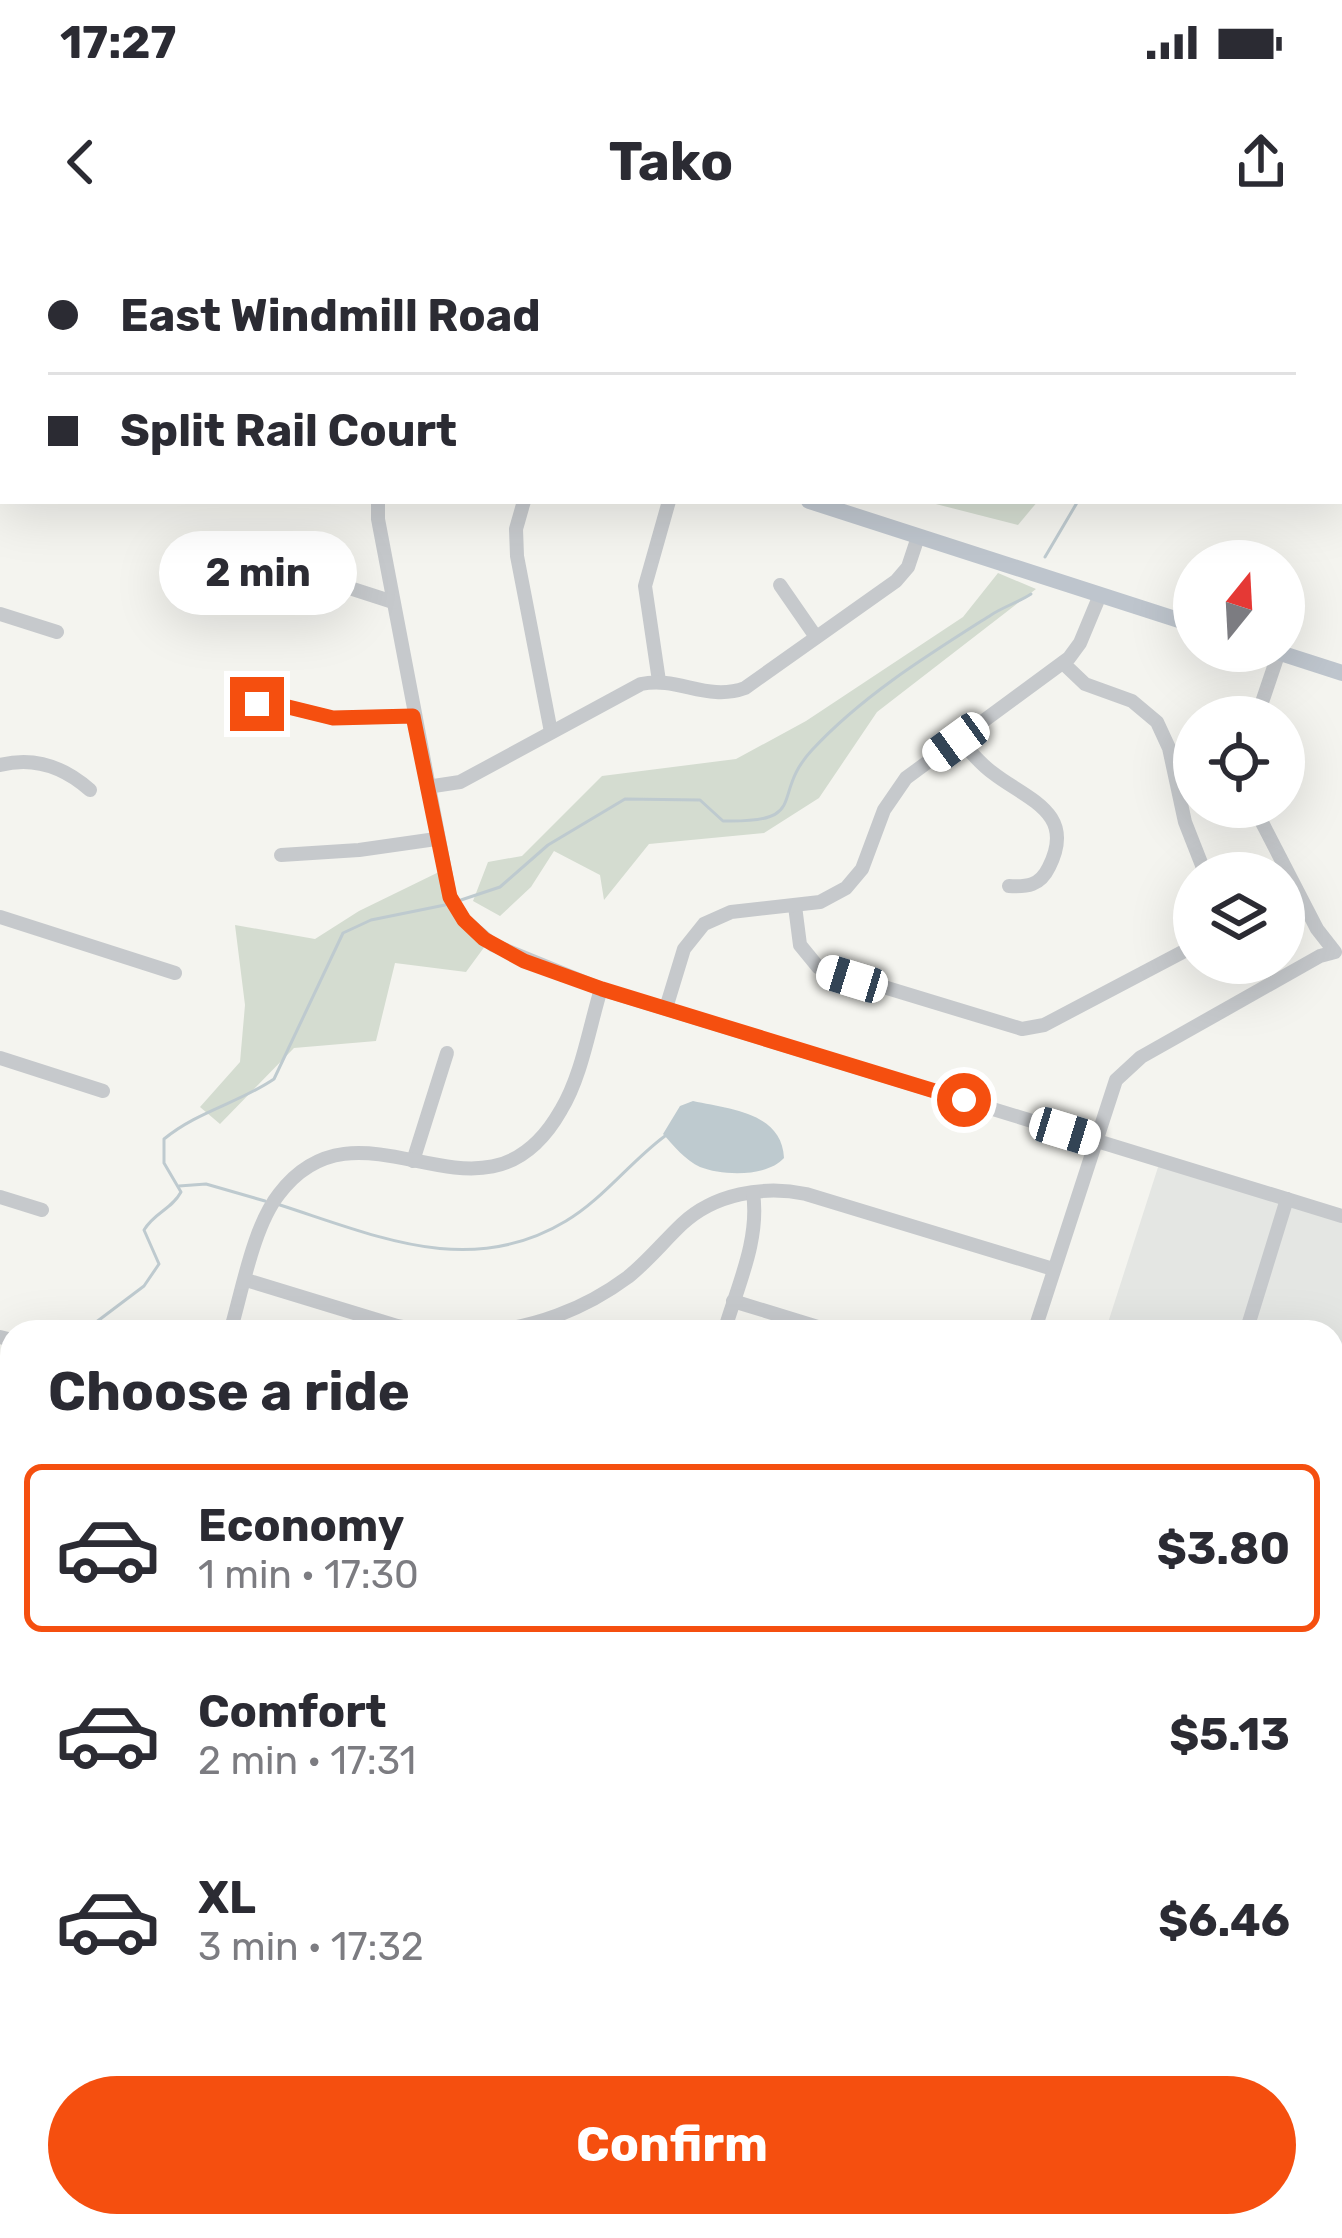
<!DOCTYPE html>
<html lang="en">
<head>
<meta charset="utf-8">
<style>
  :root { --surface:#fff; --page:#f2f2f3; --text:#2b2b33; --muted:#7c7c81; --line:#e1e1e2; --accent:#f54f0f }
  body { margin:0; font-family:Rubik,sans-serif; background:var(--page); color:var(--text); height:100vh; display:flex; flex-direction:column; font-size:45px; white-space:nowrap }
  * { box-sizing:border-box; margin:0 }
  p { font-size:39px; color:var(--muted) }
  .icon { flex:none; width:66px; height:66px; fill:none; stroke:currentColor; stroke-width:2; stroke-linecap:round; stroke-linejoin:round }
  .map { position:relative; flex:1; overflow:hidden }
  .panel { position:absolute; left:0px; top:1080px; width:1344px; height:918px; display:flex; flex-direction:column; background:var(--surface); border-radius:36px 36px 0 0; box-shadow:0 12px 48px #0002 }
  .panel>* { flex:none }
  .guide { position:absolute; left:0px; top:0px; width:1344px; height:264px; box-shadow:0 12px 48px #0002; display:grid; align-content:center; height:264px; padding:0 48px; background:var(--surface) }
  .needle { width:78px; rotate:18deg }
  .controls { position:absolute; left:1173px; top:300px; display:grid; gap:24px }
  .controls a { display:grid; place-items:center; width:132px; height:132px; border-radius:50%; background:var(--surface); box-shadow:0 12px 48px #0002; font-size:60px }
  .end { position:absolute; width:54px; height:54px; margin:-27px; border:15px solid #f54f0f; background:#fff; box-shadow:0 0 0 6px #fff }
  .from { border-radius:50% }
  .bubble { position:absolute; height:84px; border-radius:42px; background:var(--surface); box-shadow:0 12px 48px #0002; font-size:39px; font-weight:700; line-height:84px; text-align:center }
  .car { position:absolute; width:36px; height:72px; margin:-36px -18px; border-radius:15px; box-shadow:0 0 9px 3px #0007; background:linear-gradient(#fff 24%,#345 0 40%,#fff 0 76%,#345 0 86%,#fff 0) }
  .guide b { display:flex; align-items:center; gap:42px; height:114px; font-size:45px }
  .guide b+b { border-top:3px solid var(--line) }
  .guide i { width:30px; height:30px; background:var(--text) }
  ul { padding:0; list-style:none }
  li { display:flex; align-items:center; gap:36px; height:168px; margin:0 24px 18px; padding:0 24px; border:6px solid transparent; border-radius:18px }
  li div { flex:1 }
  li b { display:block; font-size:45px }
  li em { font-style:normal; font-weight:700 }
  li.active { border-color:var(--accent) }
  li>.icon { width:108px; height:108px; stroke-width:1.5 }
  h2 { padding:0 48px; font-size:54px; line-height:144px }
  .cta { display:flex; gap:24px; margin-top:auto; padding:24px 48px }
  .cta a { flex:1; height:138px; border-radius:72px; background:var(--accent); color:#fff; font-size:48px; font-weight:700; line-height:138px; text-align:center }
  .status { display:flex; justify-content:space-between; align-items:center; height:84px; padding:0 60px; background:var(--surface); direction:ltr }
  .status svg { height:33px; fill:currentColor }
  header { display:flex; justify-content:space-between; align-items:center; height:156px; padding:0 48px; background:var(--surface); font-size:54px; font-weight:700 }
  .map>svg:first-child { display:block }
</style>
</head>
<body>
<div class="status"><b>17:27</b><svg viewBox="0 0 49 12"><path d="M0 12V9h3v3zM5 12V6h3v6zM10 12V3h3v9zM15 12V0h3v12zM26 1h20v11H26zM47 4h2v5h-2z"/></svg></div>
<header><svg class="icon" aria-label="back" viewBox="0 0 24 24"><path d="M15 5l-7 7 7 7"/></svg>Tako<svg class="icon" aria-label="share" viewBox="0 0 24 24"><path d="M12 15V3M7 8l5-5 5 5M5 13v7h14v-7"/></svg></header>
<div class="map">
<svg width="1342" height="1998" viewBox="0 0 1342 1998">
  <rect width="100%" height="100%" fill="#f4f4ef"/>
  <g fill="#e4e6e3">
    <path d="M1160 921 1342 980V1167L1332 1201V1092H1105Z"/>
    <path d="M1342 1326V1493L1332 1489V1358Z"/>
    <path d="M1332 1581 1342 1584V1998H1130L1134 1986H1332Z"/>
    <path d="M263 1986H613L609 1998H260Z"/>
  </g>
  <g fill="#d4dcd0">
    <path d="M924 261H1038L1018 285Z"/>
    <path d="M998 333 1036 349 877 472 819 558 764 593 649 604 604 660 600 635 554 611 531 647 500 676 473 661 488 622 522 616 602 536 736 519 806 481 963 377Z"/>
    <path d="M443 630 450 656 488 702 466 732 395 723 376 801 294 808 220 884 200 867 240 822 245 765 235 685 315 699 359 671Z"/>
    <path d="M501 1986H599L593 1998H490Z"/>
    <path d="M704 1986H861L857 1998H744Z"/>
  </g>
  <path fill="#becacf" d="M693 861C729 869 782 872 784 918 767 937 723 936 700 927 686 921 673 905 663 894L680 866Z"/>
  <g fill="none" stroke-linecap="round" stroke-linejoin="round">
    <g stroke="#becacf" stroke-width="3">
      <path d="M1045 317 1078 261"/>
      <path d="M461 660 500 647 548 605 625 559 700 560 723 581C812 583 769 556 812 510 863 455 928 415 991 375 1003 367 1019 362 1031 354"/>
      <path d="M179 946 206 944 265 961"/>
      <path d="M280 965C377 996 470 1039 566 981 602 960 631 921 665 896"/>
      <path d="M83 1092 144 1046 159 1024 144 990C155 972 171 970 181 952L164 923V899C198 871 239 863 274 839L343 693 371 680 445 665"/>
      <path d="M0 1237 12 1230"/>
    </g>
    <g stroke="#c6c9cc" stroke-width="14">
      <path d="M335 0 337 3"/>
      <path d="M443 0V3"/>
      <path d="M1219 3 1220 0"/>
      <path d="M0 97 3 98"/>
      <path d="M0 236 3 237"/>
      <path d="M378 261V279L450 657 464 680 493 705 601 749 1342 976"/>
      <path d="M524 261 516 289 517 316 551 492"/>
      <path d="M229 309 393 362"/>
      <path d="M780 345 816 397"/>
      <path d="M0 374 57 392"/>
      <path d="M1063 423 1085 444 1132 461 1157 482 1169 508 1185 582 1205 633"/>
      <path d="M659 441 645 346 669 261"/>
      <path d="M257 464H276L333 478 413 476"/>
      <path d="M1257 477 1279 412"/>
      <path d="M959 499C970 511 980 524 993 533 1026 559 1077 572 1049 627 1040 646 1027 647 1009 646"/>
      <path d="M0 525C35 516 64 527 90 550"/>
      <path d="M427 547 460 542 641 444C678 436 707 462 745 448L896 341 908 327 918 297"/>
      <path d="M281 615 359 610 436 599"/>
      <path d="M795 666 800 705 818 727 1022 789 1044 785 1194 706"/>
      <path d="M0 677 175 733"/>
      <path d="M666 768 684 709 704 684 731 672 820 662 846 648 862 629 884 570 906 538 1069 418 1080 403 1100 355"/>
      <path d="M0 818 103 851"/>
      <path d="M413 921 447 813"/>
      <path d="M0 957 42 970"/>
      <path d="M246 1040 397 1086 429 1092"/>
      <path d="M733 1061 834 1092"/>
      <path d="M230 1092C242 1052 253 987 279 954 363 843 483 1008 561 870 582 835 589 788 601 749"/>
      <path d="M479 1092C533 1089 585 1069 628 1037 648 1021 663 1002 682 984 714 954 763 945 806 954L1053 1029"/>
      <path d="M724 1092C737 1047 760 1000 753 953"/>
      <path d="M1034 1092 1116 840 1141 817 1320 716 1335 712 1317 689 1254 567"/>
      <path d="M1246 1092 1287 959"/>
      <path d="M0 1097 12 1100"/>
      <path d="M1332 1147 1342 1150"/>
      <path d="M1332 1288 1342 1292"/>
      <path d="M0 1350 12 1345"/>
      <path d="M0 1485 12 1481"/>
      <path d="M1332 1511 1342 1515"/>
      <path d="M0 1815H12"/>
      <path d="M0 1966 12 1920"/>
      <path d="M260 1998 263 1986"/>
      <path d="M857 1998 861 1986"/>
      <path d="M1014 1998 1018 1986"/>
    </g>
    <g stroke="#bec5cd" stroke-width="16">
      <path d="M1 0 10 3"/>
      <path d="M809 261 1194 385"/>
      <path d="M1274 411 1342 433"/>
      <path d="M1332 1266 1342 1234"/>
      <path d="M1104 1998 1108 1986"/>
    </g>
  </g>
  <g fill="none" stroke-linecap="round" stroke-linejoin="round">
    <path stroke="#f54f0f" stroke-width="15" d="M257 464H276L333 478 413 476 450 657 464 680 484 699 524 721 602 749 964 860"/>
  </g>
</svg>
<div class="controls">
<a><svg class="needle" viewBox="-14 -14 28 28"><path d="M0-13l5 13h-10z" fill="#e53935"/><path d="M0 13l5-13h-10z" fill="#7c7c81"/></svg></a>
<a><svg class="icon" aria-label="locate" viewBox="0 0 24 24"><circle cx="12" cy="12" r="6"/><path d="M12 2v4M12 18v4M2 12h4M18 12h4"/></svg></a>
<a><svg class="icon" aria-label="layers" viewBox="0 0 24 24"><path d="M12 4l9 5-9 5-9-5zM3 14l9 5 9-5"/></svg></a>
</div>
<i class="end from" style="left:964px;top:860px"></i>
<i class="end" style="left:257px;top:464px"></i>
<div class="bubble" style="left:159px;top:291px;width:198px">2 min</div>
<i class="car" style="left:956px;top:502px;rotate:234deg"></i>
<i class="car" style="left:852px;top:739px;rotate:287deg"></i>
<i class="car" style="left:1065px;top:891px;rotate:107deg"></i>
<div class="guide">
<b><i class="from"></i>East Windmill Road</b>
<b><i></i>Split Rail Court</b>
</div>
<section class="panel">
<h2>Choose a ride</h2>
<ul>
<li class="active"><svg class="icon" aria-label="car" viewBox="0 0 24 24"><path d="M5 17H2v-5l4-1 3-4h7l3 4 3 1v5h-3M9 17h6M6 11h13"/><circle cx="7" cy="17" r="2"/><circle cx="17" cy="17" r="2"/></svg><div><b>Economy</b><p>1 min · 17:30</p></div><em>$3.80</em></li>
<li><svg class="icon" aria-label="car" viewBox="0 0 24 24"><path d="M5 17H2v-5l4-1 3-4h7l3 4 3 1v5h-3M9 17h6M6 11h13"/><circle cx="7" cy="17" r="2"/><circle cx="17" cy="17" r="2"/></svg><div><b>Comfort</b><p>2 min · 17:31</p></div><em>$5.13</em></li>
<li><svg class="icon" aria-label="car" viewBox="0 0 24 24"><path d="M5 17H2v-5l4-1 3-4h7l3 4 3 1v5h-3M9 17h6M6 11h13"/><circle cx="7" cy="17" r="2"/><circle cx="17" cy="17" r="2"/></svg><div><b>XL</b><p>3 min · 17:32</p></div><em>$6.46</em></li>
</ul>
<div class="cta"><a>Confirm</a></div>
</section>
</div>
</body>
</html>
